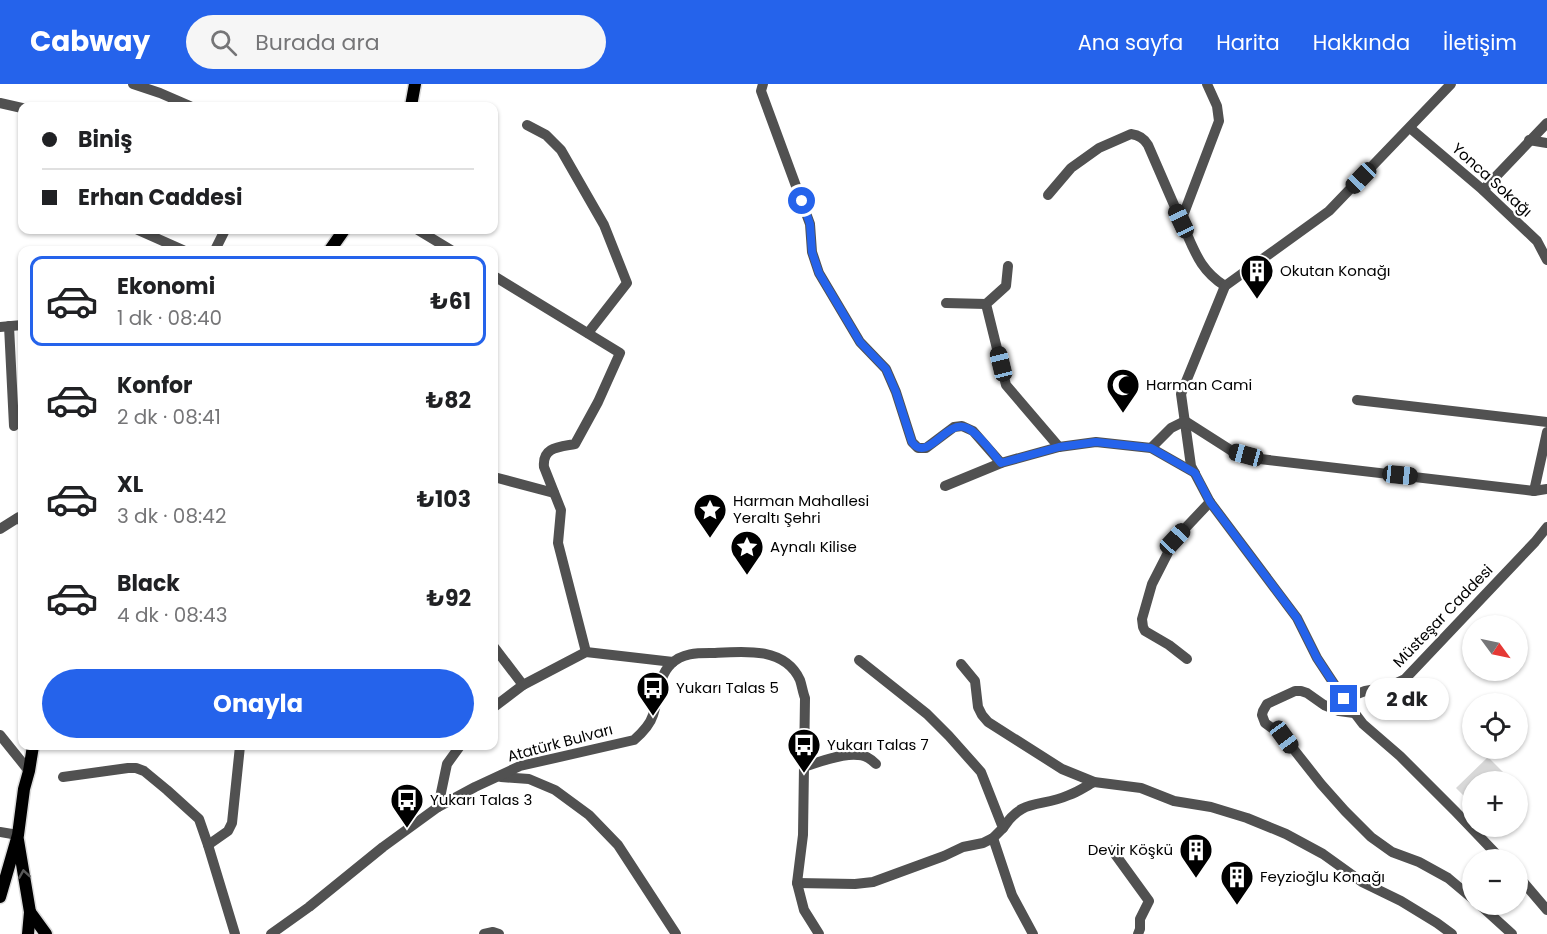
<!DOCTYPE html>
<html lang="tr">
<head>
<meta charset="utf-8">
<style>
  :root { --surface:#fff; --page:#f6f6f6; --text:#202124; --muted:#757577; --line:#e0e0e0; --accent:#2563eb }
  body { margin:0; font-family:Poppins,sans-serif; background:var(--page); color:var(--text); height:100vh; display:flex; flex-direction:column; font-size:22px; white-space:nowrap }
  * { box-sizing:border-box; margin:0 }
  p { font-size:20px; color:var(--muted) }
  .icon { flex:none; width:33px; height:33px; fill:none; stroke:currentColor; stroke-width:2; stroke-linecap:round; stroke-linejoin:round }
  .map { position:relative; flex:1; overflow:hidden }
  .drawer { position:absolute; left:18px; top:162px; width:480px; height:504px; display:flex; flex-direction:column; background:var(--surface); border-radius:12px; box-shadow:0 2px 4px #0004 }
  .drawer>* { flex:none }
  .top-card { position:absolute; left:18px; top:18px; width:480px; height:132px; border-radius:12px; box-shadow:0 2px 4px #0004; display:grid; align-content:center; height:132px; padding:0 24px; background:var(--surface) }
  .needle { width:39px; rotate:123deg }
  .tools { position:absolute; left:1462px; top:531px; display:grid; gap:12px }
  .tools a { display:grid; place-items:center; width:66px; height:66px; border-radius:50%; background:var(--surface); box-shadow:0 2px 4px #0004; font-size:30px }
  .end { position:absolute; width:27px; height:27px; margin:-14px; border:8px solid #2563eb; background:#fff; box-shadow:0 0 0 3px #fff }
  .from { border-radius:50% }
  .bubble { position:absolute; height:42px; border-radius:21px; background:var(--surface); box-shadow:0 2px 4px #0004; font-size:20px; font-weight:700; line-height:42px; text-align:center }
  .car { position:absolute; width:18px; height:36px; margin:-18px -9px; border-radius:8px; box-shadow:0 0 4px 2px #0007; background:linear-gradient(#222 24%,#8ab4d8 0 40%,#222 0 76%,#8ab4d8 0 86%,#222 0) }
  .top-card b { display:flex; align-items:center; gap:21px; height:57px; font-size:22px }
  .top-card b+b { border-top:2px solid var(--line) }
  .top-card i { width:15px; height:15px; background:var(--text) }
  ul { padding:10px 0 0; list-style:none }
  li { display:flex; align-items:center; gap:18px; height:90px; margin:0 12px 9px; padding:0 12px; border:3px solid transparent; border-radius:12px }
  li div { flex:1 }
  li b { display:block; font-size:22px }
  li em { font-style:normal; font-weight:700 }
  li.active { border-color:var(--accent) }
  li>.icon { width:54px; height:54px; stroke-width:1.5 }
  .button { display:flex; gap:12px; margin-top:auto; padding:12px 24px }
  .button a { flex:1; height:69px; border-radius:36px; background:var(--accent); color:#fff; font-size:24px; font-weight:700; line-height:69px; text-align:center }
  header { display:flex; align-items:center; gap:36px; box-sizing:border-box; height:84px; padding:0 30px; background:var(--accent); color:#fff }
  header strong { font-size:28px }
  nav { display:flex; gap:33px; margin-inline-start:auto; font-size:21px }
  .search { width:420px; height:54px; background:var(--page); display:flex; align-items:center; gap:15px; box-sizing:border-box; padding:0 21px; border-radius:33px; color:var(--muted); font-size:22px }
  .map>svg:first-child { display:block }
</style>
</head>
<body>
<header>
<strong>Cabway</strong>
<div class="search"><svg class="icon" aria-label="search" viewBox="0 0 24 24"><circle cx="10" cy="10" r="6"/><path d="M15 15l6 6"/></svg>Burada ara</div>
<nav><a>Ana sayfa</a><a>Harita</a><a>Hakkında</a><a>İletişim</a></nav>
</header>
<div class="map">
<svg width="1547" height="850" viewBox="0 0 1547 850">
  <rect width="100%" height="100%" fill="#fff"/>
  <path fill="#d8d8d8" d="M1488 673 1503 688 1493 697 1473 698V718L1471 719 1456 704Z"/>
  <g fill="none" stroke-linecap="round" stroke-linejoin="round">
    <g stroke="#dbdbdb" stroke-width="15">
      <g id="major">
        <path d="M411 22 415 0"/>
        <path d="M330 166 344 146"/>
        <path d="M18 756 30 828 28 850"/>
        <path d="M0 813 18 751 24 705 29 687 33 662"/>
        <path d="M30 828 46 850"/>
      </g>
    </g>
    <g stroke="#515151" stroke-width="10">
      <path d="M133 0 160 9 190 22"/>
      <path d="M763 0 761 7 810 140 812 168 819 189 860 258 886 285 896 308 912 358 918 364H926L954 343 962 342 973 347 1001 379"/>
      <path d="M1207 0 1217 22 1219 37 1181 137C1194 164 1198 185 1225 202"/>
      <path d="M1451 0 1329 127 1225 202 1181 310 1191 382 1210 418 1297 534 1317 574 1344 615 1363 640 1400 672 1455 727 1502 776"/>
      <path d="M0 19 22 24"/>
      <path d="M527 41 546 51 561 66 604 141 627 199 588 249"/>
      <path d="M1410 44 1483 106 1537 157 1547 176"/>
      <path d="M1529 56 1547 59"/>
      <path d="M1483 106 1547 39"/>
      <path d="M1048 111 1071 84 1099 64 1131 50C1139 51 1144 54 1148 61L1181 137"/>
      <path d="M138 146 183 166"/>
      <path d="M418 146 451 166"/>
      <path d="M215 166 225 146"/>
      <path d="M1008 182 1006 202 986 220 1006 301 1059 363"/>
      <path d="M494 192 620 269 598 318 575 360C559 363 542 363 544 383L561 426 558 459 586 568"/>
      <path d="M946 219 986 220"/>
      <path d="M9 242 14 342"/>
      <path d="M0 243 22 241"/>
      <path d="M1357 316 1547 338"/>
      <path d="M1151 364 1171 344 1185 337 1232 367 1260 375 1534 407 1547 405"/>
      <path d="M494 393 554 409"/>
      <path d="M945 402 1001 379 1059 363 1096 358 1151 364 1195 389"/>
      <path d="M1534 407 1547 348"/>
      <path d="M0 445 19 433 22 438"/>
      <path d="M494 563 523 601"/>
      <path d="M1187 575 1169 561 1145 547 1143 543 1142 535 1152 500 1175 455 1210 418"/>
      <path d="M961 580 975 597 978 623 982 631 988 638 1062 685 1094 698 1141 704 1174 717 1211 723 1247 734 1286 750 1323 770 1362 798 1401 817 1437 839 1452 850"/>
      <path d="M1344 615 1365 607 1388 603 1405 595 1535 458 1547 443"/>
      <path d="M494 623 523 601 586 568 673 578"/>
      <path d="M1354 629 1339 627 1324 621 1307 609 1301 607H1295L1267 620 1263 627 1262 631 1265 639 1284 653 1321 700 1345 727 1371 753 1392 768 1419 778 1448 794 1473 815"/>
      <path d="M0 651 29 687"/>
      <path d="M804 683C818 678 843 669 858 671 865 671 871 675 876 680"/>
      <path d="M63 693 128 684H136L144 687 167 706 199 735 208 761 235 850"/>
      <path d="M501 693 529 695 555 706 589 731 618 761 676 850"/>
      <path d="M438 723 447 680 460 662"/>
      <path d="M1003 744C1023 713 1040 724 1069 711 1078 708 1086 702 1094 698"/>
      <path d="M0 748 18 751"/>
      <path d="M993 754 1012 811 1033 850"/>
      <path d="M208 761 228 747 232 739 240 662"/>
      <path d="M1112 766 1149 817 1140 835V845L1138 850"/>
      <path d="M1518 792 1547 826"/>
      <path d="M797 799 855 800 873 798 944 772 963 763 983 759 993 754 1003 744 981 688 949 652 927 630 859 576"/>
      <path d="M1479 820 1512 850"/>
      <path d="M271 850 309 823 383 763 438 723 475 703 520 682 634 656C642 649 650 641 653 631 659 614 658 592 671 580 683 568 699 569 715 569 744 567 785 563 800 596 802 602 803 609 805 614L803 751 797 799 804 826 819 850"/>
      <path d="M484 850 493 848 499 850"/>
    </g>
    <use href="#major" stroke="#000" stroke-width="12"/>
  </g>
  <defs><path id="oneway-chevron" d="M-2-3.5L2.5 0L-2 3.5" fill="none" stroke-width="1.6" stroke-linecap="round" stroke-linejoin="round" transform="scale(1.5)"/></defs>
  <use stroke="#595959" href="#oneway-chevron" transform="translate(24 790) rotate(-99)"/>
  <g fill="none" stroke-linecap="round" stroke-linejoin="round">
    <path stroke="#2563eb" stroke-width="8" d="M802 117 810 140 812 168 819 189 860 258 886 285 896 308 912 358C927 379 945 338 964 343 976 345 993 370 1001 379L1059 363 1096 358 1151 364 1195 389 1210 418 1297 534 1317 574 1344 615"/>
  </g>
  <defs>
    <g id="building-pin" transform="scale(1.725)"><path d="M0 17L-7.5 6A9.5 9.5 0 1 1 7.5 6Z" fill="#000" stroke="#fff"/><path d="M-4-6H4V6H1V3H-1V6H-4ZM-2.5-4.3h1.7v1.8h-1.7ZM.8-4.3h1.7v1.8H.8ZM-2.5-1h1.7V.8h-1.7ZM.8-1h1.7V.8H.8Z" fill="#fff"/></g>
    <g id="mosque-pin" transform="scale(1.725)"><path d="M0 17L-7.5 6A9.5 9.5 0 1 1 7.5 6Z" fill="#000" stroke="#fff"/><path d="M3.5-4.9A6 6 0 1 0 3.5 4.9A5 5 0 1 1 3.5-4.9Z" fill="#fff"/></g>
    <g id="sight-pin" transform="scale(1.725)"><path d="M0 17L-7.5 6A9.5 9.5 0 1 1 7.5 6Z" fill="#000" stroke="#fff"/><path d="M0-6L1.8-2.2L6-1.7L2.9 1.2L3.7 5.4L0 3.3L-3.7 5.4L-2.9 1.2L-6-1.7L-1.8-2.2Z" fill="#fff"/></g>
    <g id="bus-pin" transform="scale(1.725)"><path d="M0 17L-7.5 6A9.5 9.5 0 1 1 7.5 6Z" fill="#000" stroke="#fff"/><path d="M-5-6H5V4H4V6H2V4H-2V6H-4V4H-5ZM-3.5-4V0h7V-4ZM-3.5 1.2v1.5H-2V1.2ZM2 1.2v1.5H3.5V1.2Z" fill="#fff"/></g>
  </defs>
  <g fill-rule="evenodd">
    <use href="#building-pin" x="1257" y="187"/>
    <use href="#mosque-pin" x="1123" y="301"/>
    <use href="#sight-pin" x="710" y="426"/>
    <use href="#sight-pin" x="747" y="463"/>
    <use href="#bus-pin" x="653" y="604"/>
    <use href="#bus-pin" x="804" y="661"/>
    <use href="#bus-pin" x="407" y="716"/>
    <use href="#building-pin" x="1196" y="766"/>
    <use href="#building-pin" x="1237" y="793"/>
  </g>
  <g text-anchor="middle" stroke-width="4.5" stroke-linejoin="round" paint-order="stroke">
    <g font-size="15" fill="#000" stroke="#fff">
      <text transform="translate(1492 96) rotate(42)" y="5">Yonca Sokağı</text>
      <text transform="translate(1443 532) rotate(-46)" y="5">Müsteşar Caddesi</text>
      <text transform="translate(560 659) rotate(-15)" y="5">Atatürk Bulvarı</text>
    </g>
    <g font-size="15" fill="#000" stroke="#fff" text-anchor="start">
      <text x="1280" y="192">Okutan Konağı</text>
      <text x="1146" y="306">Harman Cami</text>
      <text x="733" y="422">Harman Mahallesi<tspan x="733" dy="17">Yeraltı Şehri</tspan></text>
      <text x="770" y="468">Aynalı Kilise</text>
      <text x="676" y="609">Yukarı Talas 5</text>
      <text x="827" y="666">Yukarı Talas 7</text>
      <text x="430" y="721">Yukarı Talas 3</text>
      <text x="1173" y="771" text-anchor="end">Devir Köşkü</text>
      <text x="1260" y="798">Feyzioğlu Konağı</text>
    </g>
  </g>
</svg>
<div class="tools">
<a><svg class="needle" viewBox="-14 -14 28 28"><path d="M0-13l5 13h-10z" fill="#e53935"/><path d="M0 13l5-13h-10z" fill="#757577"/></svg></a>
<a><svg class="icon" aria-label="locate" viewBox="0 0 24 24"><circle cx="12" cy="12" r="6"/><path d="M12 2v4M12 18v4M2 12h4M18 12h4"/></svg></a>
<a>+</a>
<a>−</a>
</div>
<i class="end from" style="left:802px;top:117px"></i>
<i class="end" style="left:1344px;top:615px"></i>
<div class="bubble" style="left:1365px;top:594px;width:84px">2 dk</div>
<i class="car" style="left:1361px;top:94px;rotate:224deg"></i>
<i class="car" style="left:1181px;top:137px;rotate:335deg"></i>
<i class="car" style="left:1001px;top:280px;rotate:346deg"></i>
<i class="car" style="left:1246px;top:371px;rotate:285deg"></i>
<i class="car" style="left:1400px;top:391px;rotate:96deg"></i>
<i class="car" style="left:1175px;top:455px;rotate:43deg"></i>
<i class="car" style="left:1284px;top:653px;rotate:144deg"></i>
<div class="top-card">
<b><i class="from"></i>Biniş</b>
<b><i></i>Erhan Caddesi</b>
</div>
<section class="drawer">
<ul>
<li class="active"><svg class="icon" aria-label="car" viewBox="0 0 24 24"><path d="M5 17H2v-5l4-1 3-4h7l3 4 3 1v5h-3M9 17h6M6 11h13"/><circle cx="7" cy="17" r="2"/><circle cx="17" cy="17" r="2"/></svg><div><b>Ekonomi</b><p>1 dk · 08:40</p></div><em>₺61</em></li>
<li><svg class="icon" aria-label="car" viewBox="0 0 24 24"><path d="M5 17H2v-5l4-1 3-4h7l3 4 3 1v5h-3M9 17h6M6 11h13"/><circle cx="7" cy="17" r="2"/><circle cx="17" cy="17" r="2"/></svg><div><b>Konfor</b><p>2 dk · 08:41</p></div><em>₺82</em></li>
<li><svg class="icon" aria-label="car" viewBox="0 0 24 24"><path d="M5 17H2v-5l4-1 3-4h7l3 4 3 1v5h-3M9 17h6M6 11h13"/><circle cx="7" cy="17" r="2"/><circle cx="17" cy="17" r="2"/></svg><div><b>XL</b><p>3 dk · 08:42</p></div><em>₺103</em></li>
<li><svg class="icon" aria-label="car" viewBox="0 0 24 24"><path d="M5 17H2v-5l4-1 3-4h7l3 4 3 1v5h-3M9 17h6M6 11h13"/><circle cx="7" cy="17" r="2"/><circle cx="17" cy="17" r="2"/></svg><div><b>Black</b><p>4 dk · 08:43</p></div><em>₺92</em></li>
</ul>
<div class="button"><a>Onayla</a></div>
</section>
</div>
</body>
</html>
